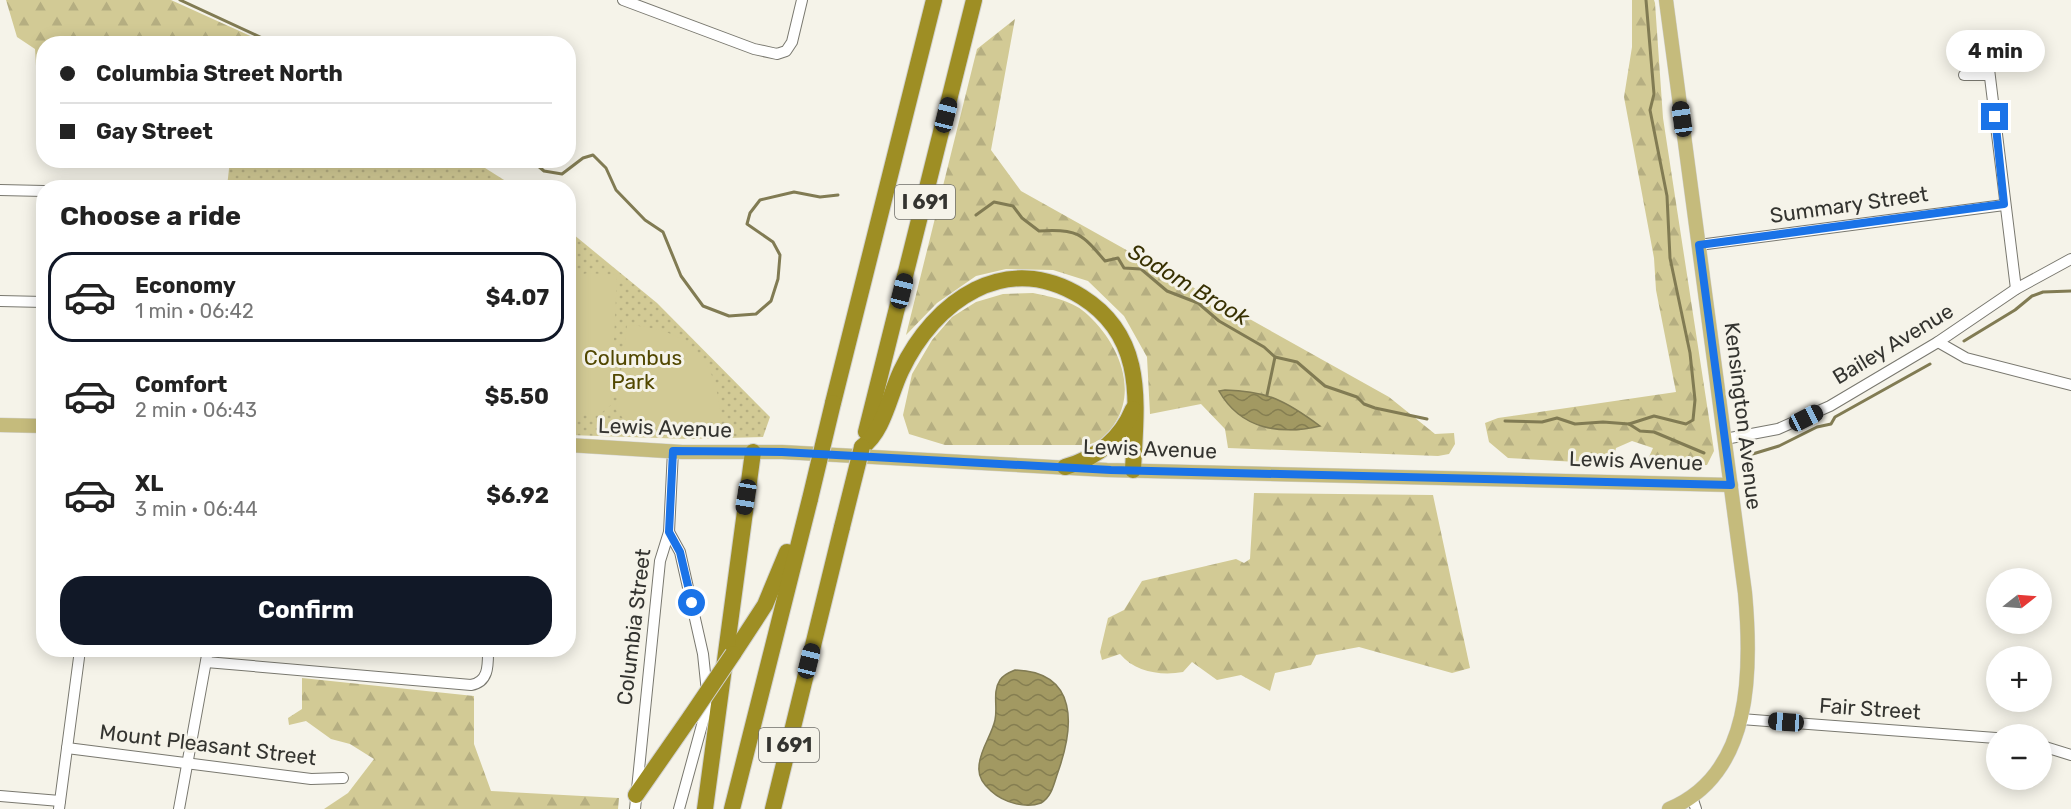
<!DOCTYPE html>
<html lang="en">
<head>
<meta charset="utf-8">
<style>
  :root { --surface:#fff; --page:#f6f6f6; --text:#222; --muted:#767676; --line:#e0e0e0; --accent:#111827 }
  body { margin:0; font-family:Rubik,sans-serif; background:var(--page); color:var(--text); height:100vh; display:flex; flex-direction:column; font-size:22px; white-space:nowrap }
  * { box-sizing:border-box; margin:0 }
  p { font-size:20px; color:var(--muted) }
  .icon { flex:none; width:33px; height:33px; fill:none; stroke:currentColor; stroke-width:2; stroke-linecap:round; stroke-linejoin:round }
  .map { position:relative; flex:1; overflow:hidden }
  .side { position:absolute; left:36px; top:180px; width:540px; height:477px; display:flex; flex-direction:column; background:var(--surface); border-radius:24px; box-shadow:0 3px 15px #0003 }
  .side>* { flex:none }
  .banner { position:absolute; left:36px; top:36px; width:540px; height:132px; border-radius:24px; box-shadow:0 3px 15px #0003; display:grid; align-content:center; height:132px; padding:0 24px; background:var(--surface) }
  .needle { width:39px; rotate:73deg }
  .controls { position:absolute; left:1986px; top:568px; display:grid; gap:12px }
  .controls a { display:grid; place-items:center; width:66px; height:66px; border-radius:50%; background:var(--surface); box-shadow:0 3px 15px #0003; font-size:30px }
  .end { position:absolute; width:27px; height:27px; margin:-14px; border:8px solid #1a73e8; background:#fff; box-shadow:0 0 0 3px #fff }
  .from { border-radius:50% }
  .bubble { position:absolute; height:42px; border-radius:21px; background:var(--surface); box-shadow:0 3px 15px #0003; font-size:20px; font-weight:700; line-height:42px; text-align:center }
  .car { position:absolute; width:18px; height:36px; margin:-18px -9px; border-radius:8px; box-shadow:0 0 4px 2px #0007; background:linear-gradient(#222 24%,#8ab4d8 0 40%,#222 0 76%,#8ab4d8 0 86%,#222 0) }
  .banner b { display:flex; align-items:center; gap:21px; height:57px; font-size:22px }
  .banner b+b { border-top:2px solid var(--line) }
  .banner i { width:15px; height:15px; background:var(--text) }
  ul { padding:0; list-style:none }
  li { display:flex; align-items:center; gap:18px; height:90px; margin:0 12px 9px; padding:0 12px; border:3px solid transparent; border-radius:24px }
  li div { flex:1 }
  li b { display:block; font-size:22px }
  li em { font-style:normal; font-weight:700 }
  li.current { border-color:var(--accent) }
  li>.icon { width:54px; height:54px; stroke-width:1.5 }
  h2 { padding:0 24px; font-size:27px; line-height:72px }
  .action { display:flex; gap:12px; margin-top:auto; padding:12px 24px }
  .action a { flex:1; height:69px; border-radius:24px; background:var(--accent); color:#fff; font-size:24px; font-weight:700; line-height:69px; text-align:center }
  .map>svg:first-child { display:block }
</style>
</head>
<body>
<div class="map">
<svg width="2071" height="809" viewBox="0 0 2071 809">
  <defs>
    <pattern id="forest-firs" width="22" height="20" patternUnits="userSpaceOnUse" patternTransform="scale(1.5)"><rect width="22" height="20" fill="#d2ca95"/><path d="M5 1l3.5 6h-7zM16 11l3.5 6h-7z" fill="#b5ae81"/></pattern>
    <pattern id="park-dots" width="8" height="8" patternUnits="userSpaceOnUse" patternTransform="scale(1.5)"><rect width="8" height="8" fill="#d2ca95"/><path d="M2 2h.1M6 6h.1" fill="none" stroke="#b5ae81" stroke-width="1.8" stroke-linecap="round"/></pattern>
    <pattern id="water-waves" width="16" height="10" patternUnits="userSpaceOnUse" patternTransform="scale(1.5)"><rect width="16" height="10" fill="#a29962"/><path d="M0 5q4-4 8 0t8 0" fill="none" stroke="#857e51"/></pattern>
  </defs>
  <rect width="100%" height="100%" fill="#f5f3e9"/>
  <g fill="url(#forest-firs)">
    <path d="M6 0H171L266 43 44 44 43 116 39 117 35 49 17 37Z"/>
    <path d="M1632 0H1654L1655 3 1663 118 1714 451 1707 465 1644 468 1653 448 1632 441 1616 448 1612 464 1508 458 1489 442 1485 423 1498 418 1676 392 1656 290 1654 258 1624 97 1632 47Z"/>
    <path d="M1015 19 991 150 1021 191 1389 397 1435 434 1454 433 1455 444 1449 454 1438 456 1228 448 1225 429 1201 404 1150 414 1147 357 1124 316 1088 281 1053 270 1006 269 976 276 937 303 906 335 977 49Z"/>
    <path d="M1033 293C1052 297 1074 301 1088 315 1117 342 1138 387 1115 423 1107 436 1101 441 1087 445H945L909 434 903 415 912 374 932 340 952 317 976 302 1003 294Z"/>
    <path d="M1254 493 1433 495 1470 668 1452 673 1359 647 1316 655 1311 665 1275 673 1270 691 1241 675 1217 680 1192 662 1183 672C1161 676 1135 672 1120 654L1102 660 1100 652 1108 618 1124 610 1142 581 1236 559 1244 563 1250 559Z"/>
    <path d="M302 678 474 696V744L491 791 619 798 618 809H324L348 793 374 759 350 744 331 739 306 721 289 725 288 718 302 709Z"/>
  </g>
  <g fill="url(#park-dots)">
    <path d="M230 160 474 161 515 187H227Z"/>
    <path d="M568 230 657 303 770 417 763 437 689 439 569 435Z"/>
  </g>
  <g fill="#d2ca95">
    <path d="M588 273 617 275 611 405 599 415 569 412V277Z"/>
    <path d="M627 325C692 329 717 359 721 421L635 432 616 410Z"/>
  </g>
  <g fill="url(#water-waves)" stroke="#817b53" stroke-width="1.5">
    <path d="M1225 390C1268 391 1286 401 1320 426 1281 435 1241 430 1219 391Z"/>
    <path d="M1015 670C1079 672 1074 727 1058 772 1054 783 1052 797 1041 803 1025 809 1003 802 991 791 984 785 978 776 979 767 979 751 992 735 995 720 998 707 992 692 1000 680 1004 674 1010 672 1015 670Z"/>
  </g>
  <g fill="none" stroke-linecap="round" stroke-linejoin="round">
    <g stroke="#817b53" stroke-width="3">
      <path d="M180 0 275 44"/>
      <path d="M531 160 544 171 562 174 583 158 593 155 606 168 616 190 645 220 663 232 681 276 703 306 729 316 756 314 771 301 778 279 780 255 773 242 747 224 750 213 760 200 794 192 820 197 838 195"/>
      <path d="M976 215 994 202 1013 206 1022 218 1039 231C1077 228 1082 234 1105 261L1118 258 1124 268 1141 269 1167 291 1198 303 1219 321 1264 347 1275 357 1297 362 1325 386 1357 397 1364 404 1375 408 1427 419"/>
      <path d="M1964 341 2015 310 2032 296 2043 292 2071 291"/>
      <path d="M1267 395 1275 357"/>
      <path d="M1505 421 1542 422 1557 418 1575 424 1603 422 1629 424 1640 431 1654 432 1704 453"/>
      <path d="M1629 424 1654 416 1686 424 1693 420 1695 400 1690 353 1670 258 1667 196 1650 110 1654 94 1646 0"/>
      <path d="M1746 456 1779 446 1817 427 1831 424 1835 417 1930 364"/>
    </g>
    <g stroke="#79786f" stroke-width="12">
      <g id="minor">
        <path d="M623 0 754 49 777 54 786 51 792 42 802 0"/>
        <path d="M1989 69 2016 289"/>
        <path d="M1964 75H1989"/>
        <path d="M0 190 44 191"/>
        <path d="M1699 245 2004 205"/>
        <path d="M0 301 44 302"/>
        <path d="M1938 342 1966 358 2071 385"/>
        <path d="M1725 439 1778 429 1830 406 1938 342 2016 289 2071 259"/>
        <path d="M669 532 680 552 703 654 707 692 705 714 679 809"/>
        <path d="M206 662 471 685C489 682 488 665 488 650"/>
        <path d="M1741 719 1996 738"/>
        <path d="M2042 746 2071 755"/>
        <path d="M67 748 311 779 343 778"/>
        <path d="M0 796 60 801"/>
        <path d="M1692 797 1696 809"/>
        <path d="M59 809 80 650"/>
        <path d="M179 809 208 650"/>
        <path d="M635 809 660 561 669 532 673 451"/>
      </g>
    </g>
    <g stroke="#d2d2d1" stroke-width="15">
      <g id="major">
        <path d="M1666 0 1745 593C1752 670 1753 774 1669 809"/>
        <path d="M0 425 44 426"/>
        <path d="M568 445 682 452H782L1107 470 1731 485"/>
      </g>
    </g>
    <g stroke="#d2d2d1" stroke-width="18">
      <g id="highway">
        <path d="M833 403 934 0"/>
        <path d="M866 432 974 0"/>
        <path d="M862 447C884 431 889 396 901 371 934 301 1006 249 1082 297 1147 338 1136 404 1133 470"/>
        <path d="M1065 467C1096 458 1120 441 1133 409"/>
        <path d="M733 654 765 605 787 552"/>
        <path d="M636 795 691 716"/>
        <path d="M705 809 753 452"/>
        <path d="M732 809 810 499"/>
        <path d="M773 809 842 527"/>
      </g>
    </g>
    <use href="#minor" stroke="#fff" stroke-width="10"/>
    <use href="#major" stroke="#c5bb7c" stroke-width="14"/>
    <use href="#highway" stroke="#9e8e24" stroke-width="16"/>
    <g stroke="#d2d2d1" stroke-width="18" stroke-linecap="butt">
      <g id="highway-bridge">
        <path d="M810 499 833 403"/>
        <path d="M842 527 862 447"/>
        <path d="M691 716 733 654"/>
      </g>
    </g>
    <use href="#highway-bridge" stroke="#9e8e24" stroke-width="16"/>
  </g>
  <g fill="none" stroke-linecap="round" stroke-linejoin="round">
    <path stroke="#1a73e8" stroke-width="8" d="M692 603 680 552 669 532 673 451 782 452 1111 470 1731 485 1699 245 2004 204 1995 117"/>
  </g>
  <g text-anchor="middle" stroke-width="6" stroke-linejoin="round" paint-order="stroke">
    <g fill="#f5f3e9" stroke="#6e6d68" stroke-width="1.5">
      <rect x="895" y="185" width="60" height="34" rx="4.5"/>
      <rect x="759" y="728" width="60" height="34" rx="4.5"/>
    </g>
    <g font-size="20" font-weight="bold" fill="#343430">
      <text x="925" y="209">I 691</text>
      <text x="789" y="752">I 691</text>
    </g>
    <g font-size="21" fill="#343430" stroke="#f5f3e9">
      <text transform="translate(1849 205) rotate(-8)" y="7">Summary Street</text>
      <text transform="translate(1893 344) rotate(-31)" y="7">Bailey Avenue</text>
      <text transform="translate(1743 416) rotate(83)" y="7">Kensington Avenue</text>
      <text transform="translate(665 428) rotate(2)" y="7">Lewis Avenue</text>
      <text transform="translate(1150 449) rotate(2)" y="7">Lewis Avenue</text>
      <text transform="translate(1636 461) rotate(2)" y="7">Lewis Avenue</text>
      <text transform="translate(634 627) rotate(-83)" y="7">Columbia Street</text>
      <text transform="translate(1870 709) rotate(4)" y="7">Fair Street</text>
      <text transform="translate(208 745) rotate(7)" y="7">Mount Pleasant Street</text>
    </g>
    <g font-size="21" fill="#514700" stroke="#f5f3e9">
      <text x="633" y="365">Columbus<tspan x="633" dy="24">Park</tspan></text>
    </g>
    <g font-size="22" font-style="italic" fill="#383102" stroke="#f5f3e9">
      <text transform="translate(1189 284) rotate(31)" y="8">Sodom Brook</text>
    </g>
  </g>
</svg>
<div class="controls">
<a><svg class="needle" viewBox="-14 -14 28 28"><path d="M0-13l5 13h-10z" fill="#e53935"/><path d="M0 13l5-13h-10z" fill="#767676"/></svg></a>
<a>+</a>
<a>−</a>
</div>
<i class="end from" style="left:692px;top:603px"></i>
<i class="end" style="left:1995px;top:117px"></i>
<div class="bubble" style="left:1946px;top:30px;width:99px">4 min</div>
<i class="car" style="left:946px;top:115px;rotate:14deg"></i>
<i class="car" style="left:1682px;top:119px;rotate:352deg"></i>
<i class="car" style="left:902px;top:291px;rotate:14deg"></i>
<i class="car" style="left:1806px;top:418px;rotate:63deg"></i>
<i class="car" style="left:746px;top:497px;rotate:189deg"></i>
<i class="car" style="left:809px;top:661px;rotate:14deg"></i>
<i class="car" style="left:1786px;top:722px;rotate:274deg"></i>
<div class="banner">
<b><i class="from"></i>Columbia Street North</b>
<b><i></i>Gay Street</b>
</div>
<section class="side">
<h2>Choose a ride</h2>
<ul>
<li class="current"><svg class="icon" aria-label="car" viewBox="0 0 24 24"><path d="M5 17H2v-5l4-1 3-4h7l3 4 3 1v5h-3M9 17h6M6 11h13"/><circle cx="7" cy="17" r="2"/><circle cx="17" cy="17" r="2"/></svg><div><b>Economy</b><p>1 min · 06:42</p></div><em>$4.07</em></li>
<li><svg class="icon" aria-label="car" viewBox="0 0 24 24"><path d="M5 17H2v-5l4-1 3-4h7l3 4 3 1v5h-3M9 17h6M6 11h13"/><circle cx="7" cy="17" r="2"/><circle cx="17" cy="17" r="2"/></svg><div><b>Comfort</b><p>2 min · 06:43</p></div><em>$5.50</em></li>
<li><svg class="icon" aria-label="car" viewBox="0 0 24 24"><path d="M5 17H2v-5l4-1 3-4h7l3 4 3 1v5h-3M9 17h6M6 11h13"/><circle cx="7" cy="17" r="2"/><circle cx="17" cy="17" r="2"/></svg><div><b>XL</b><p>3 min · 06:44</p></div><em>$6.92</em></li>
</ul>
<div class="action"><a>Confirm</a></div>
</section>
</div>
</body>
</html>
